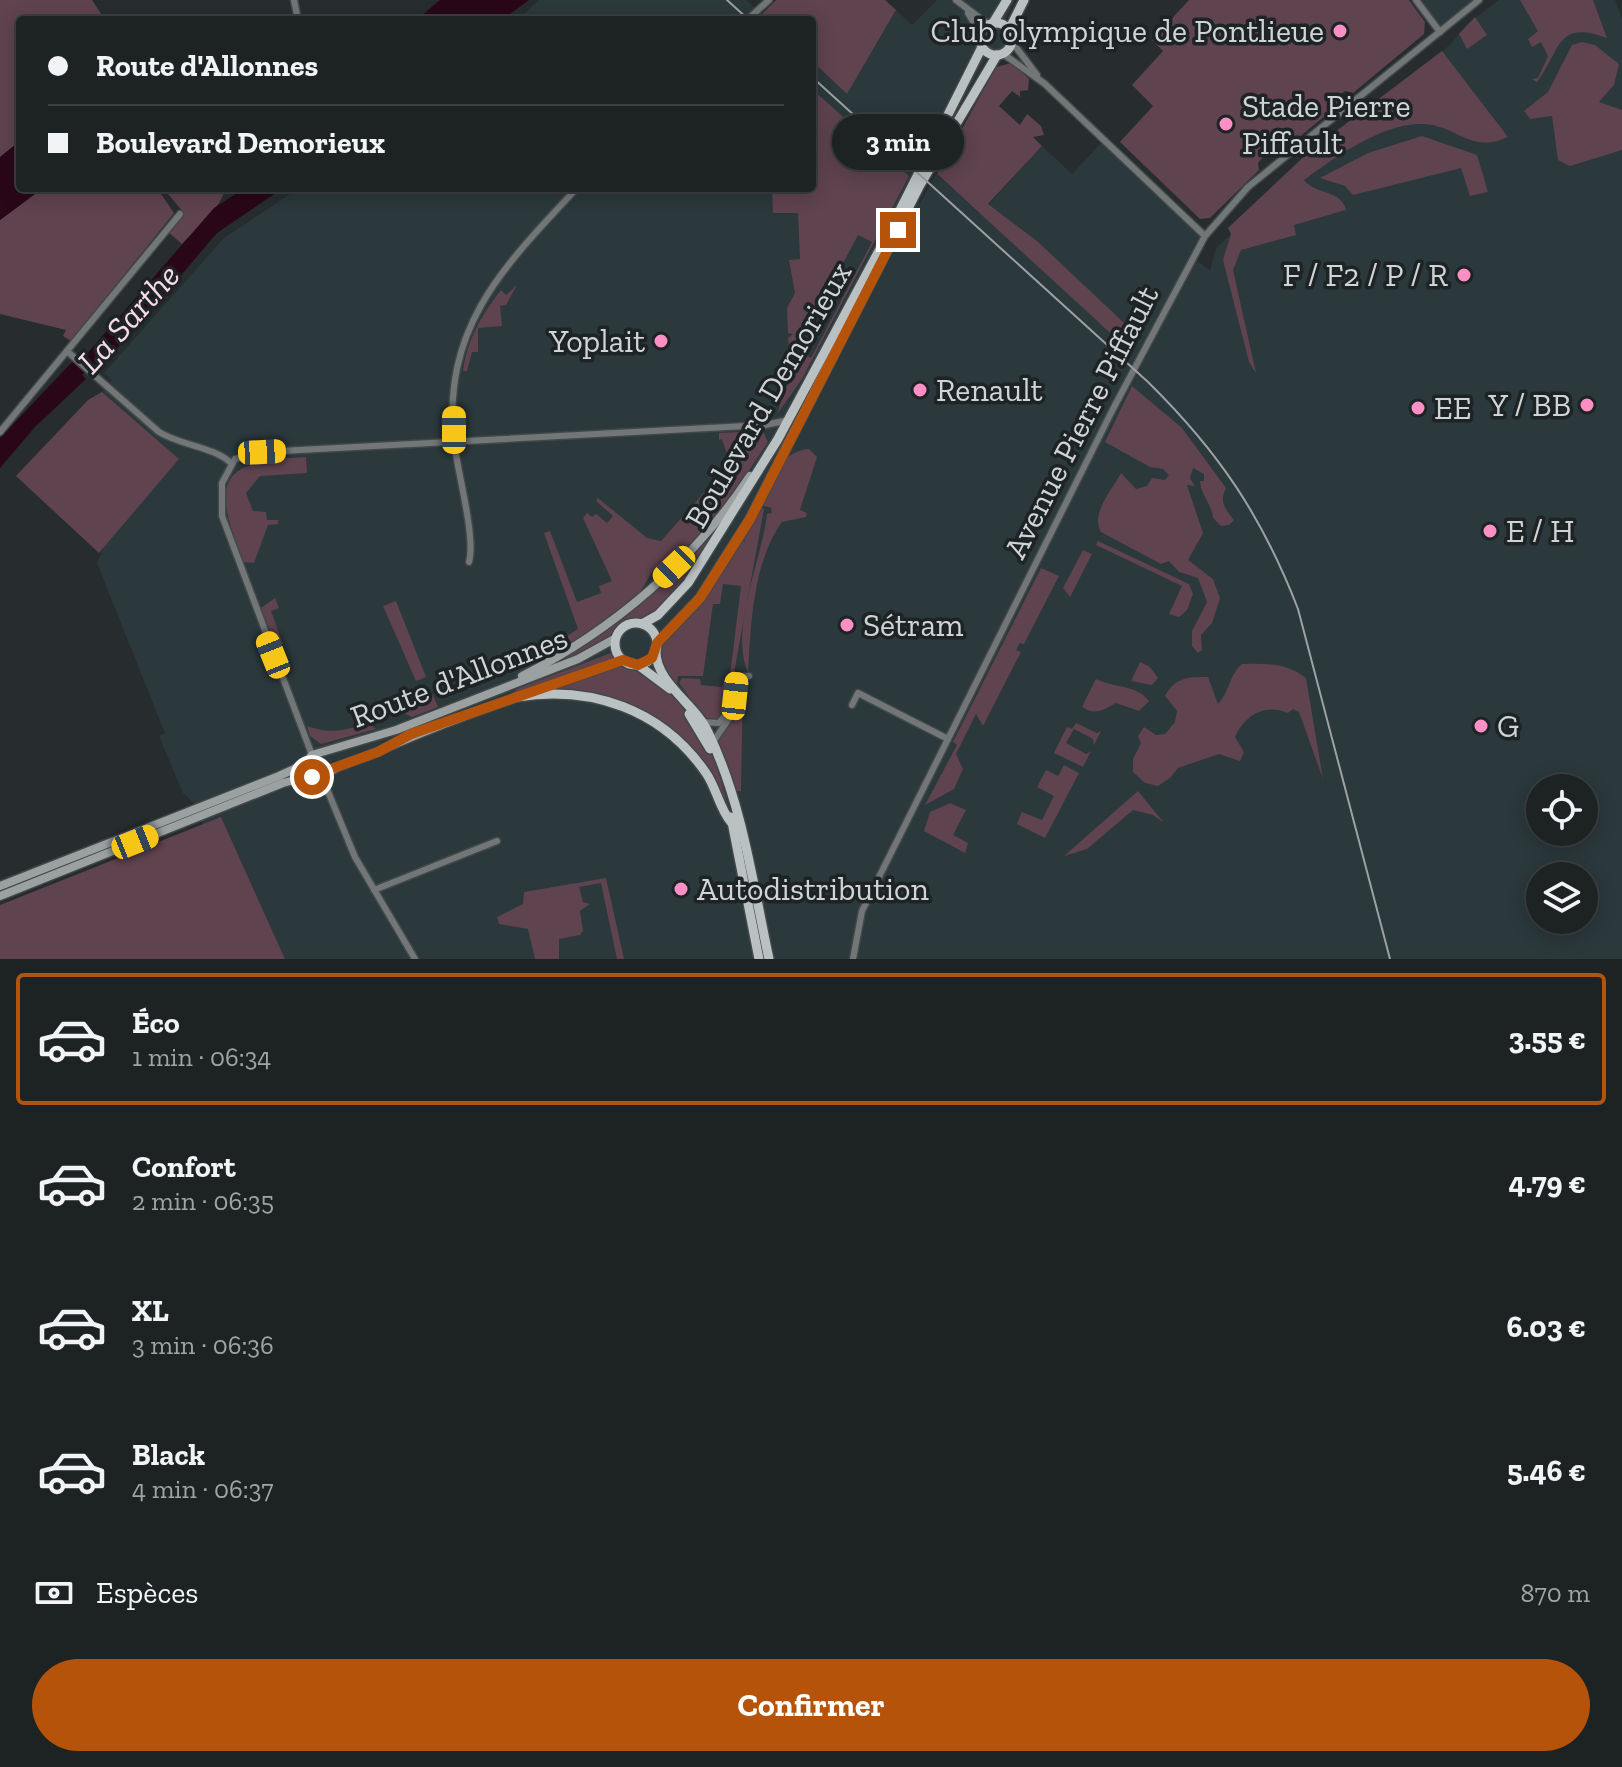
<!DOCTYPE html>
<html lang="fr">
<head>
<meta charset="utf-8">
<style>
  :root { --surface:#1d2223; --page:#2a2f30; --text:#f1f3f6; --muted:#a0a4a6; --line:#3b3f41; --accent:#b45309 }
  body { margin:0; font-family:"Zilla Slab",serif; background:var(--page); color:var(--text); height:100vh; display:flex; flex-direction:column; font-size:30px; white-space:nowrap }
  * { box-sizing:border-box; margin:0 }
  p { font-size:26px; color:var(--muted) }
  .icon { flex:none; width:44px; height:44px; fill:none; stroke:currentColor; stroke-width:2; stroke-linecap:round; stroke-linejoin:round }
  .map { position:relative; height:959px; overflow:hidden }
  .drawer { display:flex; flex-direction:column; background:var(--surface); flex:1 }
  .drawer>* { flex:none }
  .guide { position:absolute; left:16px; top:16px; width:800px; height:176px; border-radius:8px; box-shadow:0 4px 20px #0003,0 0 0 2px var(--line); display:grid; align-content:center; height:176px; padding:0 32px; background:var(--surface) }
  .tools { position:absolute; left:1526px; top:774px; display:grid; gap:16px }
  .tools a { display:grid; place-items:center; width:72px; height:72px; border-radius:50%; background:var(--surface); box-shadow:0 4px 20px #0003,0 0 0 2px var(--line); font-size:40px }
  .end { position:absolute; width:36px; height:36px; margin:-18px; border:10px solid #b45309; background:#fff; box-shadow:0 0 0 4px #fff }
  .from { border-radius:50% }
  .bubble { position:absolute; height:56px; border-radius:28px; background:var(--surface); box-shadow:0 4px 20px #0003,0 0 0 2px var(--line); font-size:26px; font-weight:700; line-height:56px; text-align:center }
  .car { position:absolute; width:24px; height:48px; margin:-24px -12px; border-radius:10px; box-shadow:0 0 6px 2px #0007; background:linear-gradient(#f5c518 24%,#345 0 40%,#f5c518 0 76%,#345 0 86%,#f5c518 0) }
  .guide b { display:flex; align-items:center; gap:28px; height:76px; font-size:30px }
  .guide b+b { border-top:2px solid var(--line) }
  .guide i { width:20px; height:20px; background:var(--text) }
  ul { padding:14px 0 0; list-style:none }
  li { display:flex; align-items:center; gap:24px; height:132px; margin:0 16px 12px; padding:0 16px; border:4px solid transparent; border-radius:8px }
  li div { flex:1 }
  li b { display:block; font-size:30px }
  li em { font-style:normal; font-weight:700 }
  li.active { border-color:var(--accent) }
  li>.icon { width:72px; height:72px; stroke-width:1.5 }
  .pay { display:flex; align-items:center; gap:20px; height:88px; padding:0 32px; font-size:30px }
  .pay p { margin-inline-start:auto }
  .cta { display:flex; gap:16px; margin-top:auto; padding:16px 32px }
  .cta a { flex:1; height:92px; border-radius:48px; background:var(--accent); color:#fff; font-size:32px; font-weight:700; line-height:92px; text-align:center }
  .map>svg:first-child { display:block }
</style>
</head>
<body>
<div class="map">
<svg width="1622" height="959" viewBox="0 0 1622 959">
  <rect width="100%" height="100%" fill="#272d2f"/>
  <g fill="#2b383c" fill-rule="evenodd">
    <path d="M539 0H746L768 20H517Z"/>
    <path d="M937 0H1015L1003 24 1012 35 1011 46 1004 53 989 54 927 166 919 158 910 176 919 205 936 174 980 214 1042 146 1072 174 1103 141 1205 236 1192 258 1210 270 1216 248 1231 234 1228 228 1310 151 1450 45 1466 25 1499 0H1615L1622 18V959H285L221 818 203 825 194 803 183 793 159 736 165 733 97 563 106 541 179 459 102 392 112 380 104 373 224 238 299 188H812V61L847 93 896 10 912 25ZM1540 788H1584V832H1540ZM1540 876H1584V920H1540Z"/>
    <path d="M1416 0H1479L1440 32Z"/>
  </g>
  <g fill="#5f434f" fill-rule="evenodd">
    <path d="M0 0H92L105 20H20V141L0 157Z"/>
    <path d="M776 0H885L896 10 847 94 812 61V20H768L762 14Z"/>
    <path d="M1189 0H1409L1425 22 1424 34 1353 93 1345 91 1337 97V106L1275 157 1264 156 1258 163 1259 170 1210 218 1200 219 1120 142 1153 106 1132 85 1163 51 1152 40Z"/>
    <path d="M1520 0H1593L1607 38C1556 19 1561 50 1537 82L1532 79 1538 78 1548 56 1541 42 1532 47 1528 39 1538 31Z"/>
    <path d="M1475 17 1487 35 1467 49 1459 34Z"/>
    <path d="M1582 42 1595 45 1619 64 1614 85 1599 102 1622 110V150L1570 166 1558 160 1552 116 1530 119 1524 111 1548 92 1572 45Z"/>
    <path d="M1442 51 1508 137C1470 155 1455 123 1420 124 1381 124 1334 158 1304 180 1315 195 1341 189 1346 210L1294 225 1296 235 1241 250 1233 270 1256 373 1249 362 1223 260 1231 234 1228 228 1310 151Z"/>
    <path d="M1012 63 1029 79 1028 90 1020 91V97L1012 91 999 106 1020 125 1027 114 1041 126 1044 135 1033 137 1042 146 988 204 1037 241 1138 336 1130 351 937 174 996 67Z"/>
    <path d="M812 89 909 176 802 379 778 413 783 391 792 379 788 338 793 334 788 333 787 308 795 293 789 260 800 259 798 213H773L772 190 757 191V188H812ZM858 235 872 242 811 358 797 350Z"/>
    <path d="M1422 136 1477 155 1488 192 1470 196 1461 168 1353 195 1345 186 1320 178 1368 153Z"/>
    <path d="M43 188H157L174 213 71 341 63 336 66 330 0 314V220Z"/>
    <path d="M163 188H225C222 208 196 229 182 244L168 232 184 213Z"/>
    <path d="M517 285 506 305 500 306 502 326 478 328V352H472L467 371H463C467 340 482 314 501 290L506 295Z"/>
    <path d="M1132 386 1182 428 1226 488C1219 502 1225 508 1234 520L1229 525 1221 526 1213 518C1212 504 1201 496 1200 481H1204V474L1193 468 1190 478 1195 486 1187 485 1203 533 1188 560 1213 579 1220 598 1212 623 1201 635 1202 650 1198 653 1192 646V631L1207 602 1198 578 1179 572 1169 561 1161 564 1101 532C1090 514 1112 490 1121 473L1136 489 1147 486 1152 478 1165 480 1169 475 1163 469 1150 467 1105 442Z"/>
    <path d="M102 392 179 459 99 553 16 476 88 400Z"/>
    <path d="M763 431 768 442 724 508 673 563C650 565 652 574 642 589 628 610 566 648 543 660L540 653 578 629 544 533 550 531 577 602 601 593 599 586 612 581 583 518 587 513 592 517 596 514 607 523 613 516 596 501 598 498 647 538 661 541 730 463 722 439 719 440V433Z"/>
    <path d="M809 449 817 457 800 510 807 513 806 517 782 522C753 562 751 624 748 672 729 630 762 559 767 514L772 513 771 508 758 504C770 481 780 451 809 449Z"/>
    <path d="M306 457 307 473 260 476 246 493 253 511 266 512 267 520H278V524L268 525 254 563 243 562C213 483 215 461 306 457Z"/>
    <path d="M731 504 706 556 658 615 626 625 604 647 510 682 541 666 655 586Z"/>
    <path d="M759 506 764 509 727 711 716 721 705 719 679 683 682 678 700 679 701 685 722 687 723 683H729L741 586 723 584 720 604H713L703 676H678L677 687 659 667 657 643 699 598 740 535 746 543 742 534Z"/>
    <path d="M1098 541 1189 584 1193 594 1187 610 1179 617 1169 614 1182 586 1096 545Z"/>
    <path d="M1083 550 1092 554 1070 597 1063 588Z"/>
    <path d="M1041 568 1059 576 1024 644 1020 643 1016 650 1021 652 983 726 976 714 956 754 963 769 954 789 925 805 957 745 953 742Z"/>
    <path d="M275 598 279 608 271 611 283 644 276 647 261 608Z"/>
    <path d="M396 601 426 677 416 681 383 606Z"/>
    <path d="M616 651C623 663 652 674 666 685 705 718 721 775 732 822L706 773 662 728 595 696 506 697 519 688Z"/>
    <path d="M1140 662 1150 667 1158 678 1152 685 1131 681Z"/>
    <path d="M1242 664C1265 663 1287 663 1306 678L1323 779 1299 712 1293 709 1288 713C1265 703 1245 715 1235 737L1244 752 1240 761 1219 754 1178 768 1170 778 1158 786 1145 783 1133 772V759L1141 743 1138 736 1144 727 1156 735 1165 734 1175 722 1177 711 1165 696C1175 677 1188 677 1208 677L1218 704C1230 691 1229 675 1242 664Z"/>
    <path d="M1096 679C1114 688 1136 684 1149 701L1139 711 1116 703C1103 710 1096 716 1082 707Z"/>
    <path d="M743 680 741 791H735L716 743 738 702Z"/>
    <path d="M433 695 438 707 412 717 396 709Z"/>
    <path d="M367 723 376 729 321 744 310 736 307 726C328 734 346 731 367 723Z"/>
    <path d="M1076 723 1097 733 1101 731 1094 745 1093 739 1074 729 1066 743 1086 754 1091 751 1083 767 1054 753 1067 727 1072 729Z"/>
    <path d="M1064 765 1079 773 1045 838 1017 824 1022 812 1042 820 1054 796 1037 787 1046 770 1058 776Z"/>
    <path d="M1138 791 1164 823 1153 815 1133 810 1087 849 1064 856Z"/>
    <path d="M950 803 966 810 953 835 968 843 965 853 924 831 930 812Z"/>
    <path d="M221 817 285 959H0V905Z"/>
    <path d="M606 878 624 959H617L601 883 579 887 583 902 590 904 580 911 583 931 580 935 559 939V959H535L528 929 499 924 497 917 523 904 524 892Z"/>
  </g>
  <g fill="#290719">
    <path d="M440 0H529L502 20H416Z"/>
    <path d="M20 141V188H43L0 220V157Z"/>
    <path d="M245 188H283L217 233 131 334 98 368 93 365 82 375 86 379 35 427 0 468V438L73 361 78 364 214 208Z"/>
  </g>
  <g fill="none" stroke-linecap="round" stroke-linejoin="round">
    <g stroke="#42484a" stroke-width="9">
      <g id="street">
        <path d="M294 0 298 20"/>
        <path d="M956 0 989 25"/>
        <path d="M1416 0 1440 32"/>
        <path d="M968 13 981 35"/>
        <path d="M747 20 769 0"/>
        <path d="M1012 42 1037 75"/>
        <path d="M1002 53 1045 84 1205 236"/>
        <path d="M68 352 159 432C182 446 212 446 231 463"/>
        <path d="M0 432 180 214"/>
        <path d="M469 562C476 536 457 471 454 441 442 327 504 266 577 188"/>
        <path d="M852 705 858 693 948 739"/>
        <path d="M703 722 719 723 731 707"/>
        <path d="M713 742 733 713 737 678 749 676"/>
        <path d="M312 755 222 516V483L235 459 262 452 765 425 784 421"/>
        <path d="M322 777 355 857 415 959"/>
        <path d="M374 890 497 841"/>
        <path d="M853 959 862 911 1113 409 1205 236 1248 187 1479 0"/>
      </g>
    </g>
    <g stroke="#42484a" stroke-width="11">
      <g id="secondary">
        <path d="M522 676C612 631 695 560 750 476"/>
        <path d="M0 886 279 776 305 764 312 755 396 730 578 659 616 638"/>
        <path d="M0 896 283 783 309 776 322 777C337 764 358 761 377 752 456 716 540 690 623 660"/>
      </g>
    </g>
    <g stroke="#42484a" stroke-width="12">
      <g id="primary">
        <path d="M993 23 1007 0"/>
        <circle cx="996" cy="39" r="16"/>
        <path d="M1009 30 1024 0"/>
        <circle cx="636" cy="644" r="21"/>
        <path d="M642 624 658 615 688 583 778 439 888 234 982 47"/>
        <path d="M657 643 700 598 750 519 920 185 997 55"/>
        <path d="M656 651C655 682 696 705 708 732 742 802 753 884 769 959"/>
        <path d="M638 665 670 689"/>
        <path d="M517 697C591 685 662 709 706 773 716 787 720 810 731 822"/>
        <path d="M689 714 710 749"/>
        <path d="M731 817 759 959"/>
      </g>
    </g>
    <use href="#street" stroke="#737677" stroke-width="6"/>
    <use href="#secondary" stroke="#9ba0a1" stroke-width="8"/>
    <use href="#primary" stroke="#bac1c2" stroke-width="9"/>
    <g stroke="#9da1a3" stroke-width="2">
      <path d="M727 0 749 20"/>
      <path d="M812 77 1148 382C1219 452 1262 516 1298 609L1390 959"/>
    </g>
  </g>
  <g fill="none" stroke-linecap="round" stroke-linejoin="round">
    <path stroke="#b45309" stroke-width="10" d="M312 777H322L328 770 378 752 411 734 623 660 638 665 652 658 657 643 700 598 750 519 898 230"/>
  </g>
  <g fill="#fc8fc3" stroke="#1e2325" stroke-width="3">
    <circle cx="1340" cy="31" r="8"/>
    <circle cx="1226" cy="124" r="8"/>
    <circle cx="1464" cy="275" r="8"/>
    <circle cx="661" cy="341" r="8"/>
    <circle cx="920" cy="390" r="8"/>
    <circle cx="1587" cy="405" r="8"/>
    <circle cx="1418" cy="408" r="8"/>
    <circle cx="1490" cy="531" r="8"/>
    <circle cx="847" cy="625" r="8"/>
    <circle cx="1481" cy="726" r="8"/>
    <circle cx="681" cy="889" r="8"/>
  </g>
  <g text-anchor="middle" stroke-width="7" stroke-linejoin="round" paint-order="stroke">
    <g font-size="32" fill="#d0d4d5" stroke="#1e2325" text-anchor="start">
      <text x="1324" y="42" text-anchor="end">Club olympique de Pontlieue</text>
      <text x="1242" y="117">Stade Pierre<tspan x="1242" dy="37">Piffault</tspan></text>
      <text x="1448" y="286" text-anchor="end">F / F2 / P / R</text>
      <text x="645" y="352" text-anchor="end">Yoplait</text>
      <text x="936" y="401">Renault</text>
      <text x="1571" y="416" text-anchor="end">Y / BB</text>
      <text x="1434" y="419">EE</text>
      <text x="1506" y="542">E / H</text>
      <text x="863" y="636">Sétram</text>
      <text x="1497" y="737">G</text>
      <text x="697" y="900">Autodistribution</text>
    </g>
    <g font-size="32" fill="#d0d4d5" stroke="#1e2325">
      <text transform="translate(768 395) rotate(-60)" y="11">Boulevard Demorieux</text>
      <text transform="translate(1081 422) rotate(-63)" y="11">Avenue Pierre Piffault</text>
      <text transform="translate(459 677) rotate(-21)" y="11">Route d'Allonnes</text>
    </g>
    <g font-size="34" font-style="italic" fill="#f9dbe7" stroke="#1e2325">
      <text transform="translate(128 318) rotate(-48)" y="12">La Sarthe</text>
    </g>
  </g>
</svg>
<div class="tools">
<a><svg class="icon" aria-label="locate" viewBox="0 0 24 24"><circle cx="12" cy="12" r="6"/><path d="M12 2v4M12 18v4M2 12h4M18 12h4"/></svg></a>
<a><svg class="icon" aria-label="layers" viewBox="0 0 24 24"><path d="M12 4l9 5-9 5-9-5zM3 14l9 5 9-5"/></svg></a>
</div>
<i class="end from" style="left:312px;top:777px"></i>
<i class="end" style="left:898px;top:230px"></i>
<div class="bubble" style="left:832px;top:114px;width:132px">3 min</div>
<i class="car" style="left:454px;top:430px;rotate:0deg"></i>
<i class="car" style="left:262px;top:452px;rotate:87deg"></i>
<i class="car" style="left:674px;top:567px;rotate:226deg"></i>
<i class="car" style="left:273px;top:655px;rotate:338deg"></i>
<i class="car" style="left:735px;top:696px;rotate:6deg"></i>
<i class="car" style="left:135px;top:842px;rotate:68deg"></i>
<div class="guide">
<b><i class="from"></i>Route d'Allonnes</b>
<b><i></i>Boulevard Demorieux</b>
</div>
</div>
<section class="drawer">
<ul>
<li class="active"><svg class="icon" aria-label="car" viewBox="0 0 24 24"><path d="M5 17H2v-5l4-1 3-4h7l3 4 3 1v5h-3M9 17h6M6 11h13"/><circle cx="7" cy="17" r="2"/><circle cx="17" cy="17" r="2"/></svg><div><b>Éco</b><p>1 min · 06:34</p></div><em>3.55 €</em></li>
<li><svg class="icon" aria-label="car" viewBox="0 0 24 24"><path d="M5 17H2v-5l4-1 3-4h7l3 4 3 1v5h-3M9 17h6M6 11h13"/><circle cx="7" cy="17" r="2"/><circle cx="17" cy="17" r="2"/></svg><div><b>Confort</b><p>2 min · 06:35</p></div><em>4.79 €</em></li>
<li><svg class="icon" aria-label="car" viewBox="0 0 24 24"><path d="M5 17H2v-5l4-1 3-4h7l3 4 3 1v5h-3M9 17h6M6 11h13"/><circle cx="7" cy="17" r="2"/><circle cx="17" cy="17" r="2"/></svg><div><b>XL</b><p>3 min · 06:36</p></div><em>6.03 €</em></li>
<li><svg class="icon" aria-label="car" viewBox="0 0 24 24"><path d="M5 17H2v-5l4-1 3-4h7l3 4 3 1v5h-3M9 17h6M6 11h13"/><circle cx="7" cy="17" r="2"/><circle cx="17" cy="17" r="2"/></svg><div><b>Black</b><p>4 min · 06:37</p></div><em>5.46 €</em></li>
</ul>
<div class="pay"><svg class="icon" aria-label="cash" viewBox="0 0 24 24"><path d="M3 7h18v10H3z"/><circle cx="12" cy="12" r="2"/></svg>Espèces<p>870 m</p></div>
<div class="cta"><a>Confirmer</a></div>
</section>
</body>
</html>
